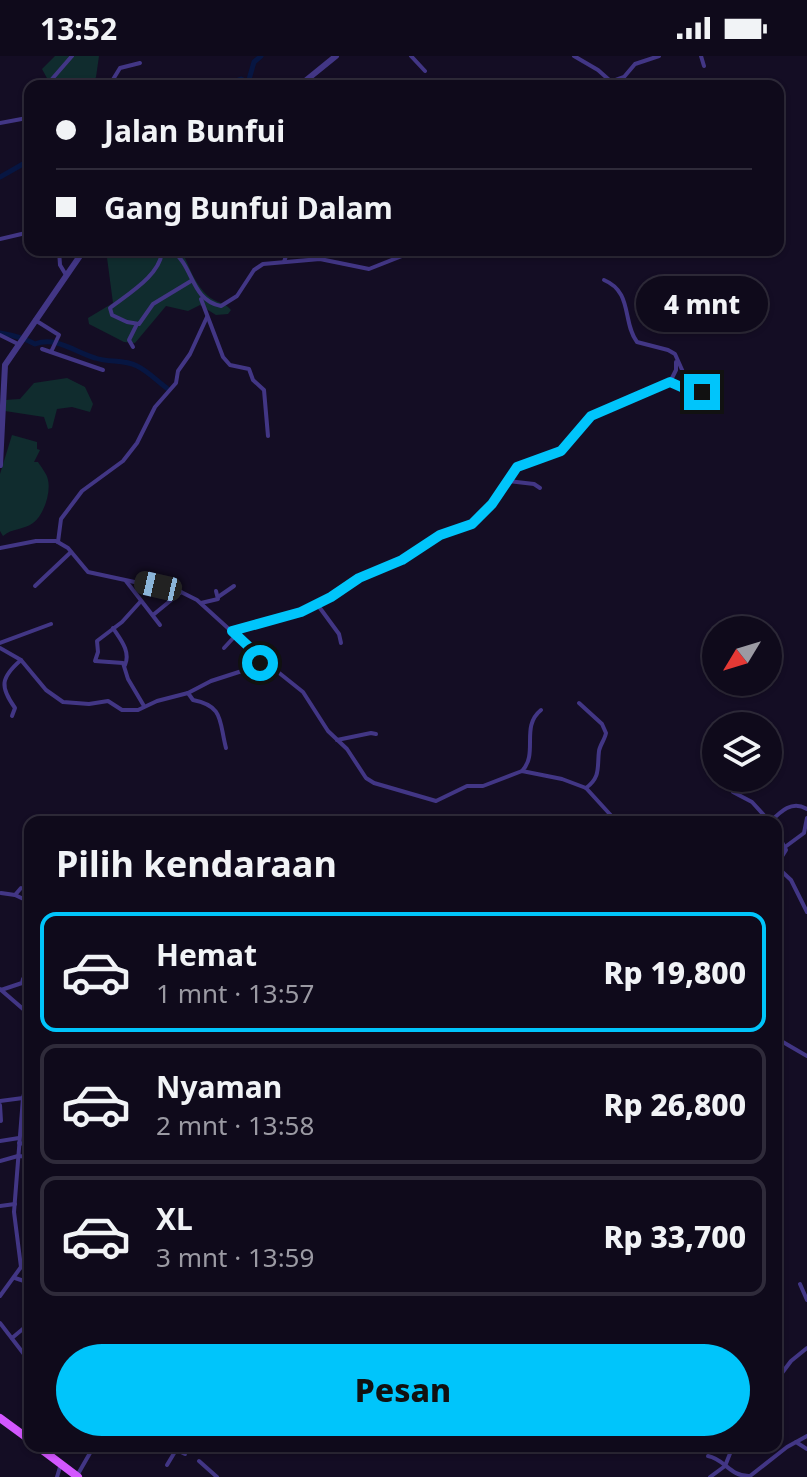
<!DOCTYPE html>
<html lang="id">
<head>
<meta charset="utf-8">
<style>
  :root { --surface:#0f0a1b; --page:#181324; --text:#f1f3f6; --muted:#9b9aa3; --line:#2f2b3a; --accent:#00c5fb }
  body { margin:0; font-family:"Noto Sans",sans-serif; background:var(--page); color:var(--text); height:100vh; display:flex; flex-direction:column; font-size:30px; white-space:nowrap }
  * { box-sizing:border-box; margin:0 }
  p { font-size:26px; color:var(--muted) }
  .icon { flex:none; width:44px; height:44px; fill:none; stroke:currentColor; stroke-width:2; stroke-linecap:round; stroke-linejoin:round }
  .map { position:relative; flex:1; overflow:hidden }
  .details { position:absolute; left:24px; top:760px; width:758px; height:636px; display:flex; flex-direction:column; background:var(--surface); border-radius:16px; box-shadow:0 2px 6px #0004,0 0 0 2px var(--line) }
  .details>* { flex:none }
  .guide { position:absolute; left:24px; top:24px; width:760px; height:176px; border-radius:16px; box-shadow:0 2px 6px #0004,0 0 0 2px var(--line); display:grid; align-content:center; height:176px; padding:0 32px; background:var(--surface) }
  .needle { width:52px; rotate:232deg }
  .controls { position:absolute; left:702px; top:560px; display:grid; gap:16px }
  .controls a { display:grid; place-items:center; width:80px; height:80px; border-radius:50%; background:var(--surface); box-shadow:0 2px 6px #0004,0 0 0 2px var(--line); font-size:40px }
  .end { position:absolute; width:36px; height:36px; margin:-18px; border:10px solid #00c5fb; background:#111; box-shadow:0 0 0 4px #111 }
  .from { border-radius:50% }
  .bubble { position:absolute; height:56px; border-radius:28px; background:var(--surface); box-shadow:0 2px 6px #0004,0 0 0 2px var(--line); font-size:26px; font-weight:800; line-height:56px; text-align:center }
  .car { position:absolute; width:24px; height:48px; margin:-24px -12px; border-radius:10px; box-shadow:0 0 6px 2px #0007; background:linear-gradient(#222 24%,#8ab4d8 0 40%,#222 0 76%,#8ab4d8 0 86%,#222 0) }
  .guide b { display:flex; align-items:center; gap:28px; height:76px; font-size:30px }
  .guide b+b { border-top:2px solid var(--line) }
  .guide i { width:20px; height:20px; background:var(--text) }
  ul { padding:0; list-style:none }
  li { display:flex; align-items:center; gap:24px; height:120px; margin:0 16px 12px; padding:0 16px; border:4px solid var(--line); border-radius:16px }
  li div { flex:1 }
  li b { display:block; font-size:30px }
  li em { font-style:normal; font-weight:800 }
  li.current { border-color:var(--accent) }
  li>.icon { width:72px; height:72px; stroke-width:1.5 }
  h2 { padding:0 32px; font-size:36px; line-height:96px }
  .action { display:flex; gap:16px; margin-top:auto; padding:16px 32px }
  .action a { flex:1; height:92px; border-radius:48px; background:var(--accent); color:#111; font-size:32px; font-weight:800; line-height:92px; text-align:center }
  .status { display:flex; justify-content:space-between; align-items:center; height:56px; padding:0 40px; background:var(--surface); direction:ltr }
  .status svg { height:22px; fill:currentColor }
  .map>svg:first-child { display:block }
</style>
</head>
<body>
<div class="status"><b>13:52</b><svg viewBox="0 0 49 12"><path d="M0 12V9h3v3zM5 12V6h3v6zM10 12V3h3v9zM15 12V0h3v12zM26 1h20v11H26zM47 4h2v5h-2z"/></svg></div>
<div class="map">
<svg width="807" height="1421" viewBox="0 0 807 1421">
  <rect width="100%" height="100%" fill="#140d24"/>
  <g fill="#102c2e">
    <path d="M55 0H99L96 21 91 30H43L48 24 42 13Z"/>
    <path d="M106 194H187L184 200C191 215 198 235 214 244 221 248 225 247 231 254L228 258 216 259 200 249 188 255 166 250 135 287 124 286 89 268 88 262 113 247Z"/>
    <path d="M67 322 85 331 93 348 90 356 72 351 57 353 52 372 48 373 44 361 5 355V344L20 343 34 327Z"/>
    <path d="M12 379 37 386V393L40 394 34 406H38C41 411 47 418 48 424 51 436 44 459 33 467 24 474 12 472 3 480L0 475V418Z"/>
  </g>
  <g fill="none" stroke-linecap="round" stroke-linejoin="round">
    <g stroke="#071642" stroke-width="5">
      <path d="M221 30 241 23 248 27 254 6 261 0"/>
      <path d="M0 121 30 104"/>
      <path d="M0 277C12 279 24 282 35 288 56 280 75 296 95 302 110 307 123 303 137 310 148 315 158 326 168 333"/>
    </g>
    <g stroke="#423685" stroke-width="4">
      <path d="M411 0 425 15"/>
      <path d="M574 0 598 14 616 30"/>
      <path d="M701 0 704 10"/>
      <path d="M613 25 624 21 635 8 659 0"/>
      <path d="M46 30 72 0"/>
      <path d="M109 30 120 12 140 7"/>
      <path d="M30 54 27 65 30 77"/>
      <path d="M0 67 27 62"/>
      <path d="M0 183 30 176"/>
      <path d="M59 194 60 209 66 219"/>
      <path d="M162 194C162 218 128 238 110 252L112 259 127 266 139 268 153 248 191 225"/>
      <path d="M171 194C194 209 190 244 221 250L237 240 254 214 263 208 320 203 369 213 417 194"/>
      <path d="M284 206 288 194"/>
      <path d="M604 224C633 236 622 266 637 286L668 294 675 298 687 325 696 330 715 333 704 336"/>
      <path d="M201 243 223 301 230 309 249 313 253 324 264 334 268 380"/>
      <path d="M35 264 59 279 51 296"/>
      <path d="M0 279 18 288"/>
      <path d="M133 291 129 284 137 268"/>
      <path d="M42 293 103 314"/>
      <path d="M670 326 676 314V306"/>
      <path d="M507 425 534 428 540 432"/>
      <path d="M58 486 61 463 82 435 123 405 137 387 155 351 176 327 178 315 190 298 207 261"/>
      <path d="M0 492 36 485H56L68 492 88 516 181 536 197 544 263 604 303 636 328 675 347 693 366 722 374 727 436 745 467 730H483L522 715 562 723 586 732 617 766"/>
      <path d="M126 525 160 569"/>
      <path d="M35 530 71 496"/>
      <path d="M218 541 234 530"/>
      <path d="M141 545 122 566 97 585 98 596 95 605 123 607 128 623 144 650"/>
      <path d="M201 547 218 543 216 535"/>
      <path d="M317 548 339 578 341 587"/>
      <path d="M153 559 181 536"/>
      <path d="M113 572C120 583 131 595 125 609"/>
      <path d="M232 575 301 556 331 541 359 522 402 504 440 479 472 468 492 448 517 411 561 395 591 360 670 326 688 334 702 336"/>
      <path d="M0 587 51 568"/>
      <path d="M0 592 21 604 46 634 63 646 89 648 108 645 122 654H138L157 645 188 637 211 625 242 615 263 604"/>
      <path d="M224 592 236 579"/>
      <path d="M188 637 193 644C224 650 219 665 226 692"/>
      <path d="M579 647 602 668 606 677C605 683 600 689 599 695 597 711 601 721 586 732"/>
      <path d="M12 660 15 652C0 631 0 622 21 604"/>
      <path d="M337 684 371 677 376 678"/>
      <path d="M522 715C539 697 520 671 541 654"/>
      <path d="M730 722 733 736 752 746 770 766"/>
      <path d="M770 766C781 755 792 744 807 753"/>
      <path d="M776 775 786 794 776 810"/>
      <path d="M785 791 804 777 807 762"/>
      <path d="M776 810 791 824 807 856"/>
      <path d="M1 837 15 839 30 846"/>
      <path d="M15 839 21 832"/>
      <path d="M0 933 30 959"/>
      <path d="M1 934 22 927 23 923 30 918"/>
      <path d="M776 982 807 1000"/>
      <path d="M0 1045 23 1042"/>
      <path d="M0 1049 1 1065"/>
      <path d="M0 1085 19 1082"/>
      <path d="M19 1087 30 1089"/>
      <path d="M0 1105 18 1100 30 1101"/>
      <path d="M0 1150 15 1148"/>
      <path d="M15 1222 30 1227"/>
      <path d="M800 1228 807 1244"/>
      <path d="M0 1240 21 1211 14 1156 23 1042 30 1014"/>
      <path d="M0 1267 30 1306"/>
      <path d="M12 1282 24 1272 30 1279"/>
      <path d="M776 1288 778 1285"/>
      <path d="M776 1325 791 1305 807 1292"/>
      <path d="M796 1386 807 1393"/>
      <path d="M169 1390 185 1398"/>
      <path d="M708 1400C725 1403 730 1421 750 1420L787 1391 807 1380"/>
      <path d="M199 1405 217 1421"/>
      <path d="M167 1409 176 1394"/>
      <path d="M78 1418 94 1390"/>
      <path d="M57 1421 60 1411"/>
      <path d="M710 1421 725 1410 733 1390"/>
    </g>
    <g stroke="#423685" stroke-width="6">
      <path d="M299 30 336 0"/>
      <path d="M0 409 5 309 84 194"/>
    </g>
    <g stroke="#d357ff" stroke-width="8">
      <path d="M0 1362 30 1384"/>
      <path d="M37 1390 78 1421"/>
    </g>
  </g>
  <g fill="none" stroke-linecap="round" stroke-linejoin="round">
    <path stroke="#00c5fb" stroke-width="10" d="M260 607 263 604 232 575 301 556 331 541 359 522 402 504 440 479 472 468 492 448 517 411 561 395 591 360 670 326 688 334 702 336"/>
  </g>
</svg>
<div class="controls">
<a><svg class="needle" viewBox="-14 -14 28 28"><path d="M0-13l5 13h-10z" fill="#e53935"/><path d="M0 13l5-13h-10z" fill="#9b9aa3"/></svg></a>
<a><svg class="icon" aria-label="layers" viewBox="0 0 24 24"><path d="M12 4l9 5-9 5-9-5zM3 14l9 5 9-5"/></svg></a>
</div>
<i class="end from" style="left:260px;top:607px"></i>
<i class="end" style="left:702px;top:336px"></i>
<div class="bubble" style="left:636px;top:220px;width:132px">4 mnt</div>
<i class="car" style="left:158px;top:530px;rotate:283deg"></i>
<div class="guide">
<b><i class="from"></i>Jalan Bunfui</b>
<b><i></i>Gang Bunfui Dalam</b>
</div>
<section class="details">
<h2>Pilih kendaraan</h2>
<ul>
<li class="current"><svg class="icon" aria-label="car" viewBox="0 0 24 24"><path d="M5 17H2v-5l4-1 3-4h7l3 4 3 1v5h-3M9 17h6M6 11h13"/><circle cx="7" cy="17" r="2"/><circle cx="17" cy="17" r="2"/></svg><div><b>Hemat</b><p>1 mnt · 13:57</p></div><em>Rp 19,800</em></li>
<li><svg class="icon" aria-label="car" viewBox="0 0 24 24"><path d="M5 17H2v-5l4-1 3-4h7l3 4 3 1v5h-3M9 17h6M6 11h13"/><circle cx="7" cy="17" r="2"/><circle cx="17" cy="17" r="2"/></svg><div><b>Nyaman</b><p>2 mnt · 13:58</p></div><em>Rp 26,800</em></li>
<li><svg class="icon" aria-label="car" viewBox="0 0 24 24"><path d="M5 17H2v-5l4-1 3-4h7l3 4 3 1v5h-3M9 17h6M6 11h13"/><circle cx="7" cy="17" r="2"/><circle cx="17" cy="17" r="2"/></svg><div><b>XL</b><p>3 mnt · 13:59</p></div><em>Rp 33,700</em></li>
</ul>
<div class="action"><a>Pesan</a></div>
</section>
</div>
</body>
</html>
